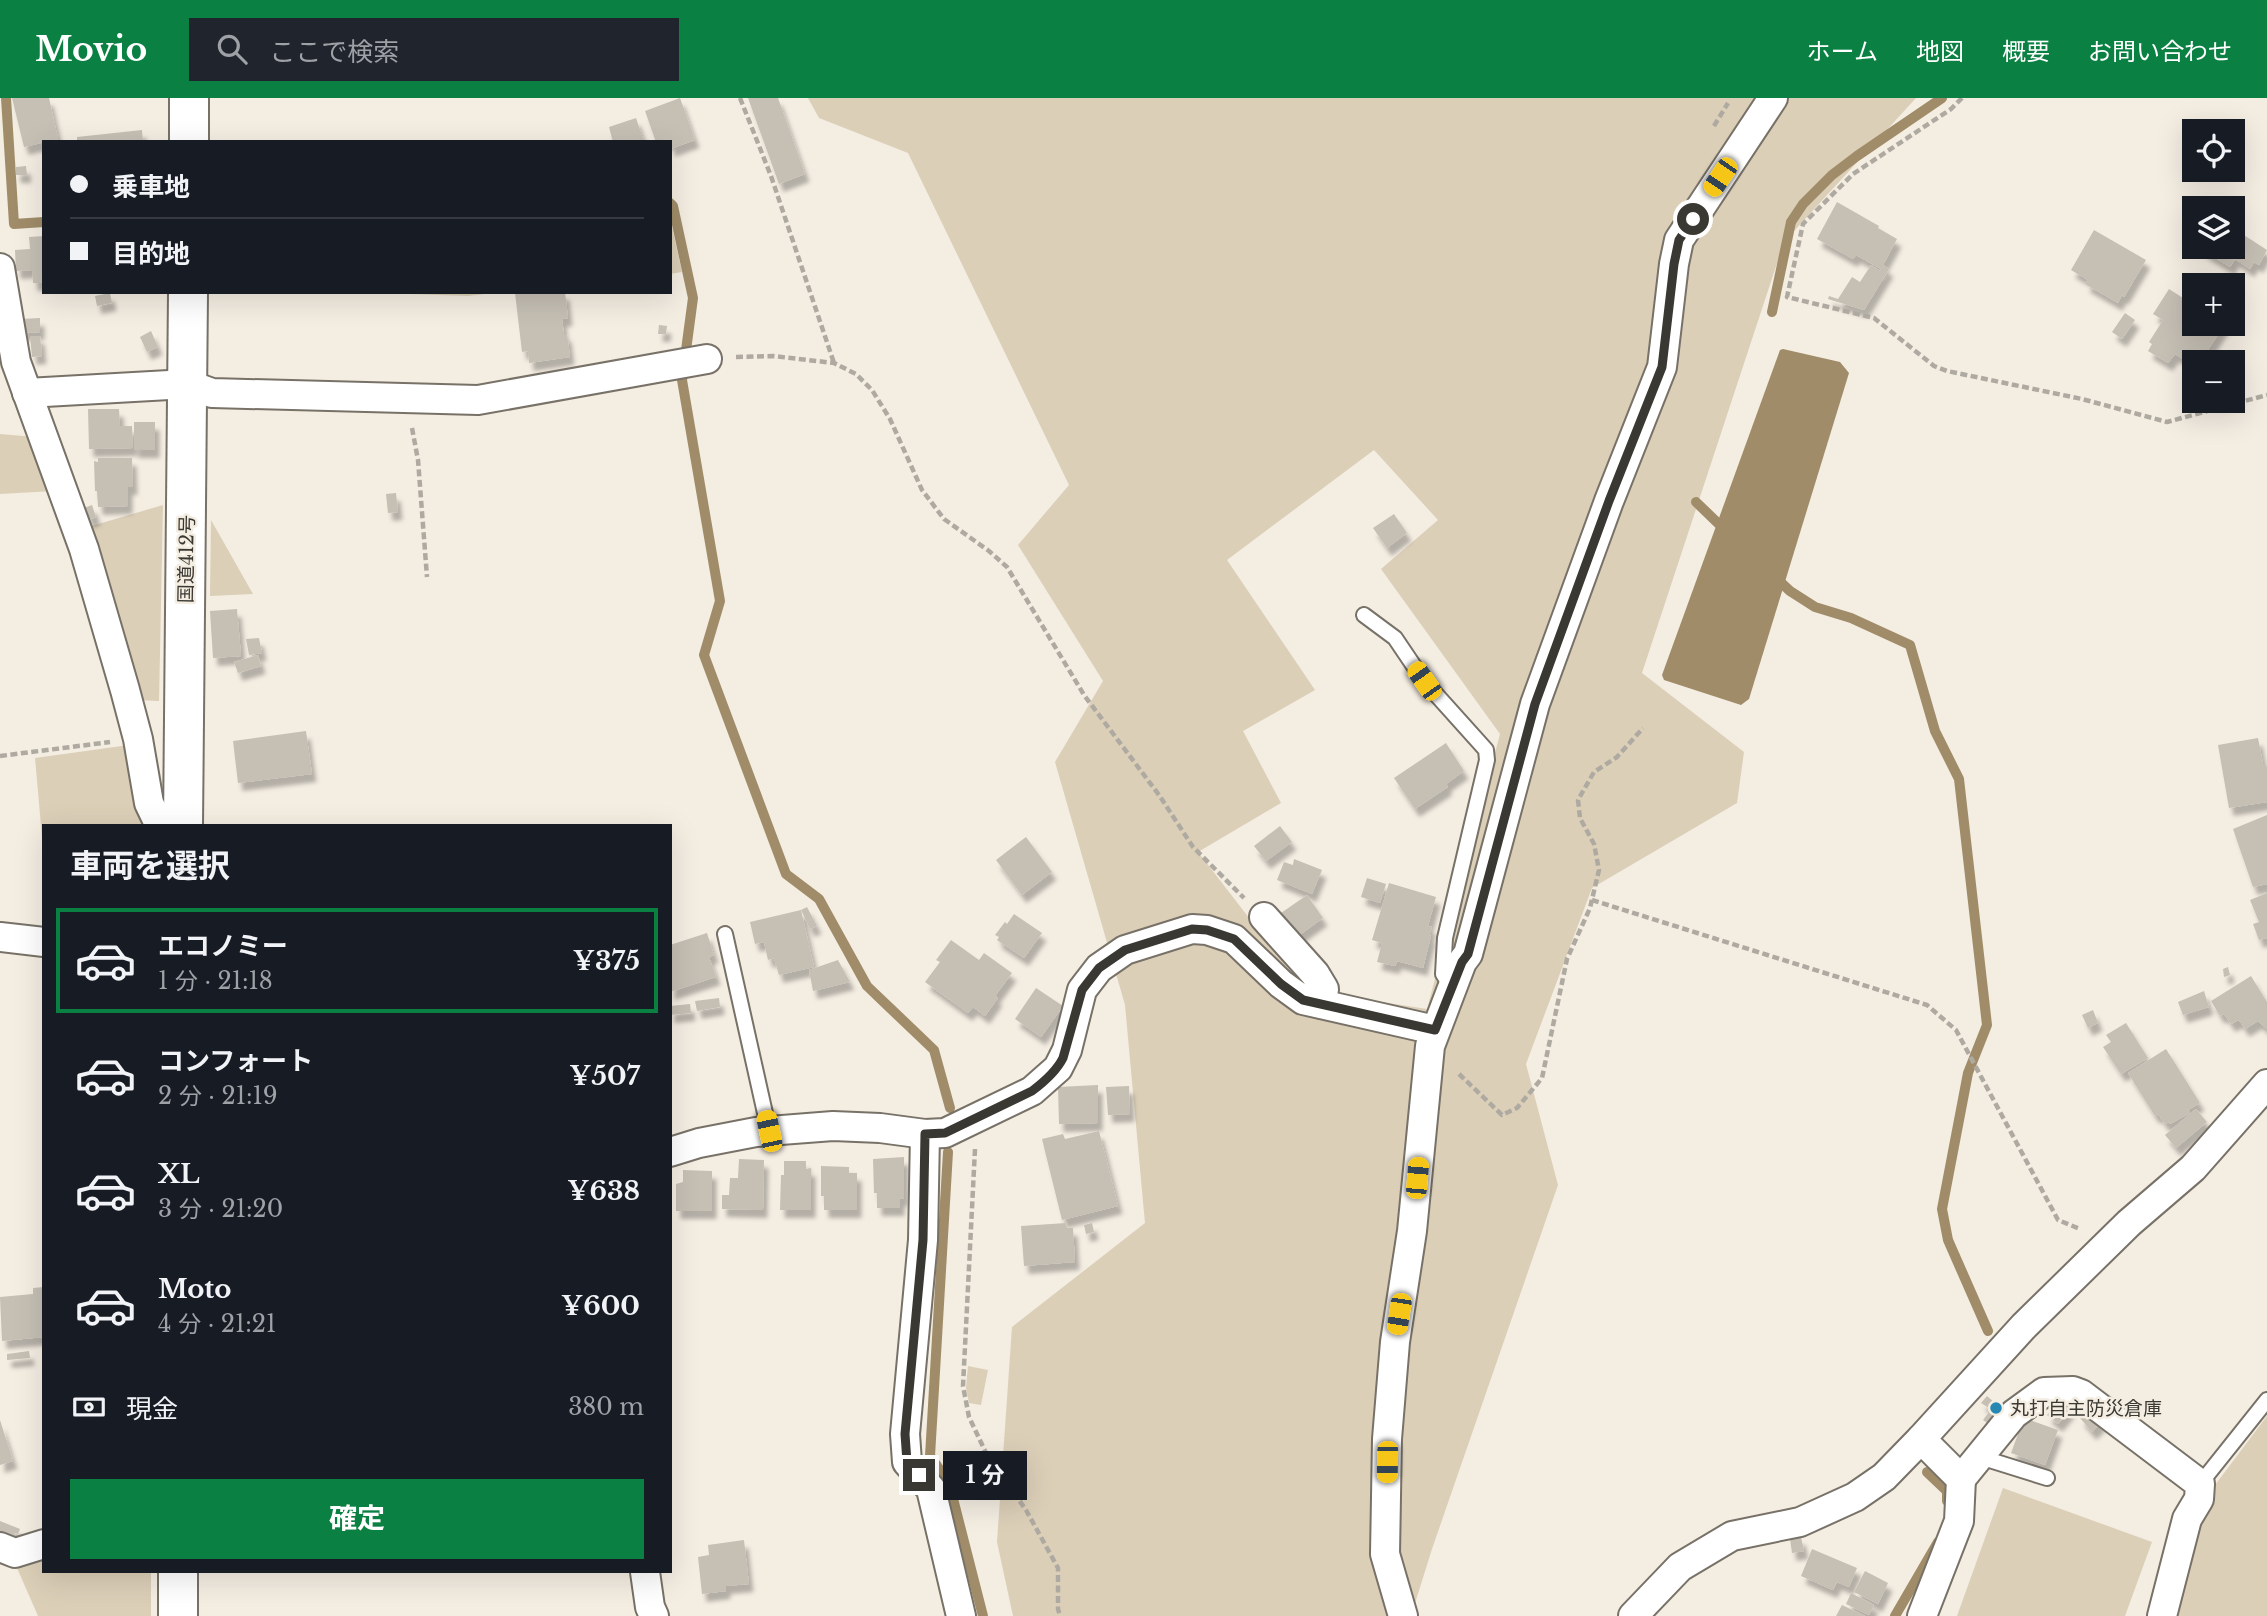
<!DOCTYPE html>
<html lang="ja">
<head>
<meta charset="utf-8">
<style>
  :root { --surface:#171b24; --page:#20242c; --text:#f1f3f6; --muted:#9ea1a6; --line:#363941; --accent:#0b8043 }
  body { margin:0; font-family:"Libre Baskerville","Noto Sans JP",serif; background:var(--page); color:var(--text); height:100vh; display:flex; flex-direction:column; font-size:26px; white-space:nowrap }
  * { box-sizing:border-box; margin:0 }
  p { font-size:23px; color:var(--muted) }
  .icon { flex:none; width:38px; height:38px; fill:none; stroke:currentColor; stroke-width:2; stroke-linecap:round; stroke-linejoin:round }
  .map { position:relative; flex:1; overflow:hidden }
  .panel { position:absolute; left:42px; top:726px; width:630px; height:749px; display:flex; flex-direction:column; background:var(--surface); border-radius:0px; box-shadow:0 7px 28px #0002 }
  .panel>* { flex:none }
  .guide { position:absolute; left:42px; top:42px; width:630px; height:154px; border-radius:0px; box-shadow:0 7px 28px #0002; display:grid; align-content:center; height:154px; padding:0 28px; background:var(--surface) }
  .fabs { position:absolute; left:2182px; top:21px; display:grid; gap:14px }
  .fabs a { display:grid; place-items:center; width:63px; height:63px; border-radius:0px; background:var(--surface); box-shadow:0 7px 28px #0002; font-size:35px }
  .end { position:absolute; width:32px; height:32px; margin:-16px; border:9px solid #3a3833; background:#fff; box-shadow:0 0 0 4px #fff }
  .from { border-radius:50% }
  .bubble { position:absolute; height:49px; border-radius:0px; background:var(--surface); box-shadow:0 7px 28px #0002; font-size:23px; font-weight:700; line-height:49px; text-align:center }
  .car { position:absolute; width:21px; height:42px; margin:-21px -10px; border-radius:9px; box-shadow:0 0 5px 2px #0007; background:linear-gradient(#f5c518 24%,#345 0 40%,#f5c518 0 76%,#345 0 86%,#f5c518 0) }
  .guide b { display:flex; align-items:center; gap:24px; height:66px; font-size:26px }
  .guide b+b { border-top:2px solid var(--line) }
  .guide i { width:18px; height:18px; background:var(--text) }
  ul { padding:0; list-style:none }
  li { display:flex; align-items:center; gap:21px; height:105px; margin:0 14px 10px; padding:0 14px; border:4px solid transparent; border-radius:0px }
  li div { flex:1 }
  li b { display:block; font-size:26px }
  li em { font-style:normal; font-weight:700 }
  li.active { border-color:var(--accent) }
  li>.icon { width:63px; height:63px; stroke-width:1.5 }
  h2 { padding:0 28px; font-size:32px; line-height:84px }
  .pay { display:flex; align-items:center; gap:18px; height:77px; padding:0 28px; font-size:26px }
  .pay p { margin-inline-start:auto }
  .primary-button { display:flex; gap:14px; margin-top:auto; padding:14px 28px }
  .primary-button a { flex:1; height:80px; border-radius:0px; background:var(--accent); color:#fff; font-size:28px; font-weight:700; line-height:80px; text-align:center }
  header { display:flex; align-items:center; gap:42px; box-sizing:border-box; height:98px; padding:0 35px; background:var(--accent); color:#fff }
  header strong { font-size:33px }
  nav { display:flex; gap:38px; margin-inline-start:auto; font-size:24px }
  .search { width:490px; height:63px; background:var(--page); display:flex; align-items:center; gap:18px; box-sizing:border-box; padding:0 24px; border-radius:0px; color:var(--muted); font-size:26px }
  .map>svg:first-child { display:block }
</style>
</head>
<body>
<header>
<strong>Movio</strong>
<div class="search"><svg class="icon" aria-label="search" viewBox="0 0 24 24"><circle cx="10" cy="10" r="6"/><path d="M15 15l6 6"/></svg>ここで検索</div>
<nav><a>ホーム</a><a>地図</a><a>概要</a><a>お問い合わせ</a></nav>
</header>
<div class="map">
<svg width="2267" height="1518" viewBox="0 0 2267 1518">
  <defs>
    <filter id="shadow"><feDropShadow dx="4.5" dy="8" stdDeviation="2" flood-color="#0004"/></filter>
  </defs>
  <rect width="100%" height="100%" fill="#f4ede2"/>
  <g fill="#dccfb8" fill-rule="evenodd">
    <path d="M808 0H1916L1784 144 1642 575 1744 654 1737 705 1592 790 1526 966 1558 1087 1432 1451 1411 1518H1013L997 1444 1012 1229 1145 1125 1125 907 1055 664 1103 583 1018 447 1069 387 908 55 819 20ZM1374 352 1438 422 1381 471 1500 636 1427 911 1305 892 1198 754 1281 705 1243 633 1315 592 1227 462Z"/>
    <path d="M670 120 682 174 670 176Z"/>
    <path d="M351 194H503L468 198Z"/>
    <path d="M0 336 35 339 54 393 0 396Z"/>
    <path d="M163 407 159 603 136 602 88 429Z"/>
    <path d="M211 422 253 496 210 498Z"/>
    <path d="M129 647 142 728H44V739H42L35 660Z"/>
    <path d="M968 1268 988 1272 981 1307 969 1305 966 1290Z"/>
    <path d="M2267 1318V1518H2157L2215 1387Z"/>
    <path d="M2003 1390 2152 1444 2125 1518H1957Z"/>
    <path d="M44 1454V1474H151V1518H38L14 1463Z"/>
  </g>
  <path fill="#a08c69" d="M1783 251 1840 264 1849 275 1749 601 1741 607 1664 582 1662 577 1780 252Z"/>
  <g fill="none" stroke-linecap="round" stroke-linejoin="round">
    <g stroke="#a08c69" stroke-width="10">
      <path d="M6 0 14 126 44 124"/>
      <path d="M670 105 673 108 693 200 682 282 720 503 704 557 786 776 819 801 867 888 934 952 950 1010"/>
      <path d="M1772 214 1791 124 1803 106 1832 77 1857 58 1942 0"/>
      <path d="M1696 404 1726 433"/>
      <path d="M1775 479 1790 493 1815 509 1851 520 1910 547 1935 633 1959 681 1987 927 1968 975 1942 1111 1948 1142 1988 1233"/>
      <path d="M948 1054 930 1358 949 1385 983 1518"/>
      <path d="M1927 1374 1947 1393V1403"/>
      <path d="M1895 1518 1938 1444"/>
    </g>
  </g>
  <g fill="#c5bfb4" filter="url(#shadow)">
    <path d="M12 0H49L58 41 24 49Z"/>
    <path d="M680 0 695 42 670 51V44H656L645 13Z"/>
    <path d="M748 0H778L805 76 779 86Z"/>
    <path d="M636 20 644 44H613L609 29Z"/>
    <path d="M142 32 143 44H77V39Z"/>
    <path d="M26 68 27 77H16V69Z"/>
    <path d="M1837 104 1879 128 1878 130 1897 141 1883 167 1889 171 1864 212 1828 201 1829 198 1838 201 1852 179 1860 184 1871 167 1880 173 1881 171 1856 157 1853 161 1817 141Z"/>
    <path d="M2233 130 2267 152 2259 167 2254 164 2250 171 2235 161 2230 169 2202 152 2204 149H2233Z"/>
    <path d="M2094 132 2146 162 2124 199 2122 197 2118 205 2085 186 2088 182 2071 172Z"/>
    <path d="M44 138V185H33L32 172 16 173 15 152 30 151 29 139Z"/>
    <path d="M2169 191 2194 207V226H2225L2200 264H2194L2185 258 2183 261 2175 256 2168 265 2148 253 2152 246 2149 244 2163 222 2153 216Z"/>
    <path d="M526 194H565L568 220 562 221 564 236H567L570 259 529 265 528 253 522 254 515 195Z"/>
    <path d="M110 195 112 205 97 208 95 198Z"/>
    <path d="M2125 215 2135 222 2122 241 2112 234Z"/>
    <path d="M40 220V234L21 235V221Z"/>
    <path d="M659 227 667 228 666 236H658Z"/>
    <path d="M151 233 158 249 147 254 140 239Z"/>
    <path d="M30 238H40L42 258 32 259Z"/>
    <path d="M88 311H119L120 328H132L133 350 89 351Z"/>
    <rect x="134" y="324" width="21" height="28"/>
    <path d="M98 360H132L133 389H128V408L98 409 97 393H95L94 363 98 364Z"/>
    <path d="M396 395 398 414 388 415 386 396Z"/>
    <path d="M92 407 96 419 88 422 84 410Z"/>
    <path d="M1394 416 1407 435 1387 450 1373 430Z"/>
    <path d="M237 511 241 558 213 560 210 513Z"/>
    <path d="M259 540 262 555 249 557 246 541Z"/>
    <path d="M258 557 261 568 238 575 234 564Z"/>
    <path d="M306 633 312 676 238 685 233 643Z"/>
    <path d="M2258 640 2263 666H2266L2267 670V704L2229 710 2218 647Z"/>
    <path d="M1446 645 1464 673 1446 686 1448 689 1415 711 1394 680Z"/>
    <path d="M2267 717V786L2253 789 2233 731Z"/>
    <path d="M1280 728 1292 744 1266 763 1254 748Z"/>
    <path d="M1026 739 1052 774 1022 797 996 762Z"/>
    <path d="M1294 761 1322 772 1312 796 1277 782 1284 764 1293 767Z"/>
    <path d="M1367 780 1386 786 1380 805 1361 799Z"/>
    <path d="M1389 785 1436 799 1428 828 1432 829 1429 837 1431 838 1423 870 1397 863 1395 868 1377 864 1382 845 1372 842Z"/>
    <path d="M2267 795V840L2259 842 2253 826 2259 824 2250 802Z"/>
    <path d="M1307 797 1323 820 1298 838 1281 815Z"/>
    <path d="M807 809 817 828 810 831 801 812Z"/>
    <path d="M801 812 814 869 779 877 774 860 768 862 764 844 755 846 750 824Z"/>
    <path d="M1014 816 1042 835 1024 860 997 842 999 839 995 837 1005 824 1007 826Z"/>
    <path d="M707 835 714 857 709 859 716 879 670 894V847Z"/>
    <path d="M951 842 979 862 984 855 1012 875 995 898 998 900 985 918 973 909 968 915 925 884 940 864 936 862Z"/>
    <path d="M838 862 850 884 813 893 809 872Z"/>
    <path d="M2228 869 2230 877 2224 879 2223 871Z"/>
    <path d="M2251 878 2267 904V931L2258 923 2245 931 2239 922 2231 926 2224 916 2220 918 2211 903Z"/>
    <path d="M1036 890 1063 908 1041 939 1015 921Z"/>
    <path d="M2204 893 2209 909 2183 917 2178 904Z"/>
    <path d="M719 900 720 909 697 913 695 903Z"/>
    <path d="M690 906 691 915 670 917V908Z"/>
    <path d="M2093 912 2098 925 2088 930 2082 917Z"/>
    <path d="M2126 925 2148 960 2121 976 2103 949 2111 944 2106 937Z"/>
    <path d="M2166 951 2200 1005 2188 1012 2190 1015 2170 1026 2169 1024 2165 1026 2158 1016 2155 1018 2128 975Z"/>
    <path d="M1098 987V1025L1059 1026 1058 989Z"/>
    <path d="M1129 988 1130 1016 1108 1017 1106 989Z"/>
    <path d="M2196 1011 2207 1024 2176 1050 2165 1037Z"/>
    <path d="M1099 1033 1118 1108 1062 1122 1042 1041 1063 1036 1065 1041Z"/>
    <path d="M904 1059V1101L900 1100V1110H877V1095H874L873 1061Z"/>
    <path d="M739 1061 764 1062 763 1112 722 1111V1097H729L730 1080H738Z"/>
    <path d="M784 1063H806V1071L811 1070V1112H780L781 1077H784Z"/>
    <path d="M821 1068 849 1069V1075H857V1112H824V1098H821Z"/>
    <path d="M683 1072 712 1073V1113H676V1086L683 1084Z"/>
    <path d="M1066 1125 1067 1130H1073L1075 1164 1024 1168 1021 1128Z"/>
    <path d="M1092 1125 1094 1134 1086 1136 1084 1127Z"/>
    <path d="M44 1189V1239L2 1243 0 1199 33 1196V1190Z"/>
    <path d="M29 1253 30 1260 7 1262V1256Z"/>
    <path d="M1987 1298 1994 1304 1989 1310 1981 1305Z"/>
    <path d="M1996 1303 2002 1309 1996 1317 1989 1312Z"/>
    <path d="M2059 1303 2070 1312 2058 1326 2047 1317Z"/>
    <path d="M2088 1311 2102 1324 2092 1334 2080 1320Z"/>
    <path d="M1989 1314 1996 1319 1990 1327 1983 1322Z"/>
    <path d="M2024 1320 2058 1332 2045 1367 2011 1355Z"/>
    <path d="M0 1322 13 1363 0 1367Z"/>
    <path d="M0 1423 20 1431 18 1436 15 1435 13 1439 0 1434Z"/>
    <path d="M1801 1439 1804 1453 1792 1455 1790 1441Z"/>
    <path d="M744 1442 749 1486 726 1488V1493L702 1496 698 1459 709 1457 708 1447Z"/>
    <path d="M1812 1451 1857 1470 1849 1489 1837 1484 1833 1492 1801 1478Z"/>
    <path d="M1865 1473 1888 1485 1878 1506 1854 1494Z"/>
    <path d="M1851 1495 1874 1507 1869 1517 1846 1506Z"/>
    <path d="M1842 1507 1865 1518H1836Z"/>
  </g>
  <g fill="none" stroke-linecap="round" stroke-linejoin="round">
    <g stroke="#777167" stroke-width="18">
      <g id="service">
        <path d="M1364 517 1395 540 1424 583 1486 652 1487 662 1445 840 1443 876 1452 890"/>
        <path d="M725 836 769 1033"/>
        <path d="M1980 1359 2047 1380"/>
        <path d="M2200 1386 2267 1302"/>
      </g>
    </g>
    <g stroke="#777167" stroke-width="32">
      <g id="minor">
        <path d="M0 170 16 264 84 451 125 592 138 641 149 705 160 728"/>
        <path d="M27 295 187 286 212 295 478 302 707 261"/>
        <path d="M1264 819 1315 876 1324 891 1322 906"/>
        <path d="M0 839 44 844"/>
        <path d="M925 1036 923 1142 905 1336 907 1364 931 1391 961 1518"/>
        <path d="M670 1054 699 1045 756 1034 833 1028 880 1030 925 1036 945 1035 1032 993 1058 970 1067 952 1082 892 1099 870 1125 852 1192 831 1207 832 1234 841 1281 886 1303 902 1435 932"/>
        <path d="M1921 1341 1961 1381 1959 1423 1922 1518"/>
        <path d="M1961 1381 2014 1316 2044 1294 2073 1293 2081 1296 2200 1386 2199 1401 2187 1421 2162 1518"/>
        <path d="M0 1449 15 1455 44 1446"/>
        <path d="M645 1474 650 1509 654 1518"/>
        <path d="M1403 1518 1385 1456 1387 1341 1395 1244 1412 1133 1430 948 1462 864 1468 856 1535 606 1609 403 1662 269 1674 166 1679 142 1773 0"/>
        <path d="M1633 1518 1680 1469 1732 1438 1800 1424 1855 1399 1884 1379 1921 1341 2024 1228 2129 1125 2193 1070 2267 986"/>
      </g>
    </g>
    <g stroke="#777167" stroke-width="42">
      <g id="trunk">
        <path d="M189 44V0"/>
        <path d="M183 728 188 194"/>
        <path d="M178 1518V1474"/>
      </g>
    </g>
    <g stroke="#afaaa1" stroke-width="4.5" stroke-dasharray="7 3.5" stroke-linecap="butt">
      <path d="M740 0 771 78 834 265"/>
      <path d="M1962 0 1951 11 1853 76 1803 126 1787 199 1874 220 1934 268 1947 273 2082 301 2167 324 2267 297"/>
      <path d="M1714 28 1728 5"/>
      <path d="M736 259 773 258 834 265 856 276 872 292 890 321 922 392 944 421 989 453 1007 469 1084 597 1159 697 1193 749 1244 800"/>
      <path d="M412 330 418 362 427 479"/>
      <path d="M0 658 110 644"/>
      <path d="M1592 802 1927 907 1956 932 2058 1122 2080 1131"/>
      <path d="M1459 976 1502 1017 1517 1010 1542 980 1567 861 1590 810 1599 772 1594 746 1580 720 1578 702 1594 674 1617 659 1643 630"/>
      <path d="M975 1051 963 1288 969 1319 987 1357 1026 1412 1058 1470V1511L1060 1518"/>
    </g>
    <use href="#service" stroke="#fff" stroke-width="14"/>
    <use href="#minor" stroke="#fff" stroke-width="28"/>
    <use href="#trunk" stroke="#fff" stroke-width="38"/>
  </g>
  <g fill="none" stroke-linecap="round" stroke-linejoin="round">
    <path stroke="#3a3833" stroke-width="9" d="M919 1377 907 1364 905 1336 923 1142 925 1036 945 1035 1032 993C1044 984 1056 974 1063 960L1082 892 1099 870 1125 852 1192 831 1207 832 1234 841 1281 886 1303 902 1435 932 1462 864 1468 856 1535 606 1609 403 1662 269 1674 166 1679 142 1693 121"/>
  </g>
  <circle fill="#2587b2" stroke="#f4ede2" stroke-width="2.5" cx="1996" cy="1310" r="7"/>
  <g text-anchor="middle" stroke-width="5" stroke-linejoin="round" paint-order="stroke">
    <g font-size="19" fill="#3a3833" stroke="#f4ede2">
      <text transform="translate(186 461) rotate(-89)" y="7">国道412号</text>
    </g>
    <g font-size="19" fill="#3a3833" stroke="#f4ede2" text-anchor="start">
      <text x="2010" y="1317">丸打自主防災倉庫</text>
    </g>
  </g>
</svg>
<div class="fabs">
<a><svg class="icon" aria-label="locate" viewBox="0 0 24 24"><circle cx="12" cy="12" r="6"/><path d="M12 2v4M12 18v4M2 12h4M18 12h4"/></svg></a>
<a><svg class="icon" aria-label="layers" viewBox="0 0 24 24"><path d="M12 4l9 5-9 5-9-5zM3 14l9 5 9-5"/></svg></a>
<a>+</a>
<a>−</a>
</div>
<i class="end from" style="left:1693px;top:121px"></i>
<i class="end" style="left:919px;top:1377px"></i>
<div class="bubble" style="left:943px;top:1353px;width:84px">1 分</div>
<i class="car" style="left:1720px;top:79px;rotate:214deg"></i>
<i class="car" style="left:1424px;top:583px;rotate:325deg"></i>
<i class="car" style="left:769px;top:1033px;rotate:348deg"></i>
<i class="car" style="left:1417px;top:1080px;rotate:5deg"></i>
<i class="car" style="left:1399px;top:1216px;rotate:189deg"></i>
<i class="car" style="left:1387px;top:1364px;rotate:181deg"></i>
<div class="guide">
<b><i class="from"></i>乗車地</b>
<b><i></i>目的地</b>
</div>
<section class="panel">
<h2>車両を選択</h2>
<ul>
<li class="active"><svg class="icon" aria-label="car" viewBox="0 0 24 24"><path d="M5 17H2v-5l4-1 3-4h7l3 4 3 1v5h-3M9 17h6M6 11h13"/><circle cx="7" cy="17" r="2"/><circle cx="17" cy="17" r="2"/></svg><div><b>エコノミー</b><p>1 分 · 21:18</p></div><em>¥375</em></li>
<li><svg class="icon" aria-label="car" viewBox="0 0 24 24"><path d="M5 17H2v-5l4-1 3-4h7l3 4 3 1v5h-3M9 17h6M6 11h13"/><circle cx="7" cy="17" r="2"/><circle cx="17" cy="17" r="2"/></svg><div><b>コンフォート</b><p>2 分 · 21:19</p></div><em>¥507</em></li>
<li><svg class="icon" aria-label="car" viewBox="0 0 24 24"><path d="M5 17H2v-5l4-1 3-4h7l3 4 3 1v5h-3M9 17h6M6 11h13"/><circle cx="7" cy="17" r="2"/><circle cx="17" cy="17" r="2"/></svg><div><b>XL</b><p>3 分 · 21:20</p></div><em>¥638</em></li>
<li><svg class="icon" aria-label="car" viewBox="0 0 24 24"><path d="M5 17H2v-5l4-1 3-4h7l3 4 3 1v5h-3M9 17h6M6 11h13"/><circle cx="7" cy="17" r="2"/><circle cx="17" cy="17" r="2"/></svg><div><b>Moto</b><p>4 分 · 21:21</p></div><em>¥600</em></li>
</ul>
<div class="pay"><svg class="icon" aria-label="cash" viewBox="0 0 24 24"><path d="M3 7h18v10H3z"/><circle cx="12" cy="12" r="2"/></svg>現金<p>380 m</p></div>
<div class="primary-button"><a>確定</a></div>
</section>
</div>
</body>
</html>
